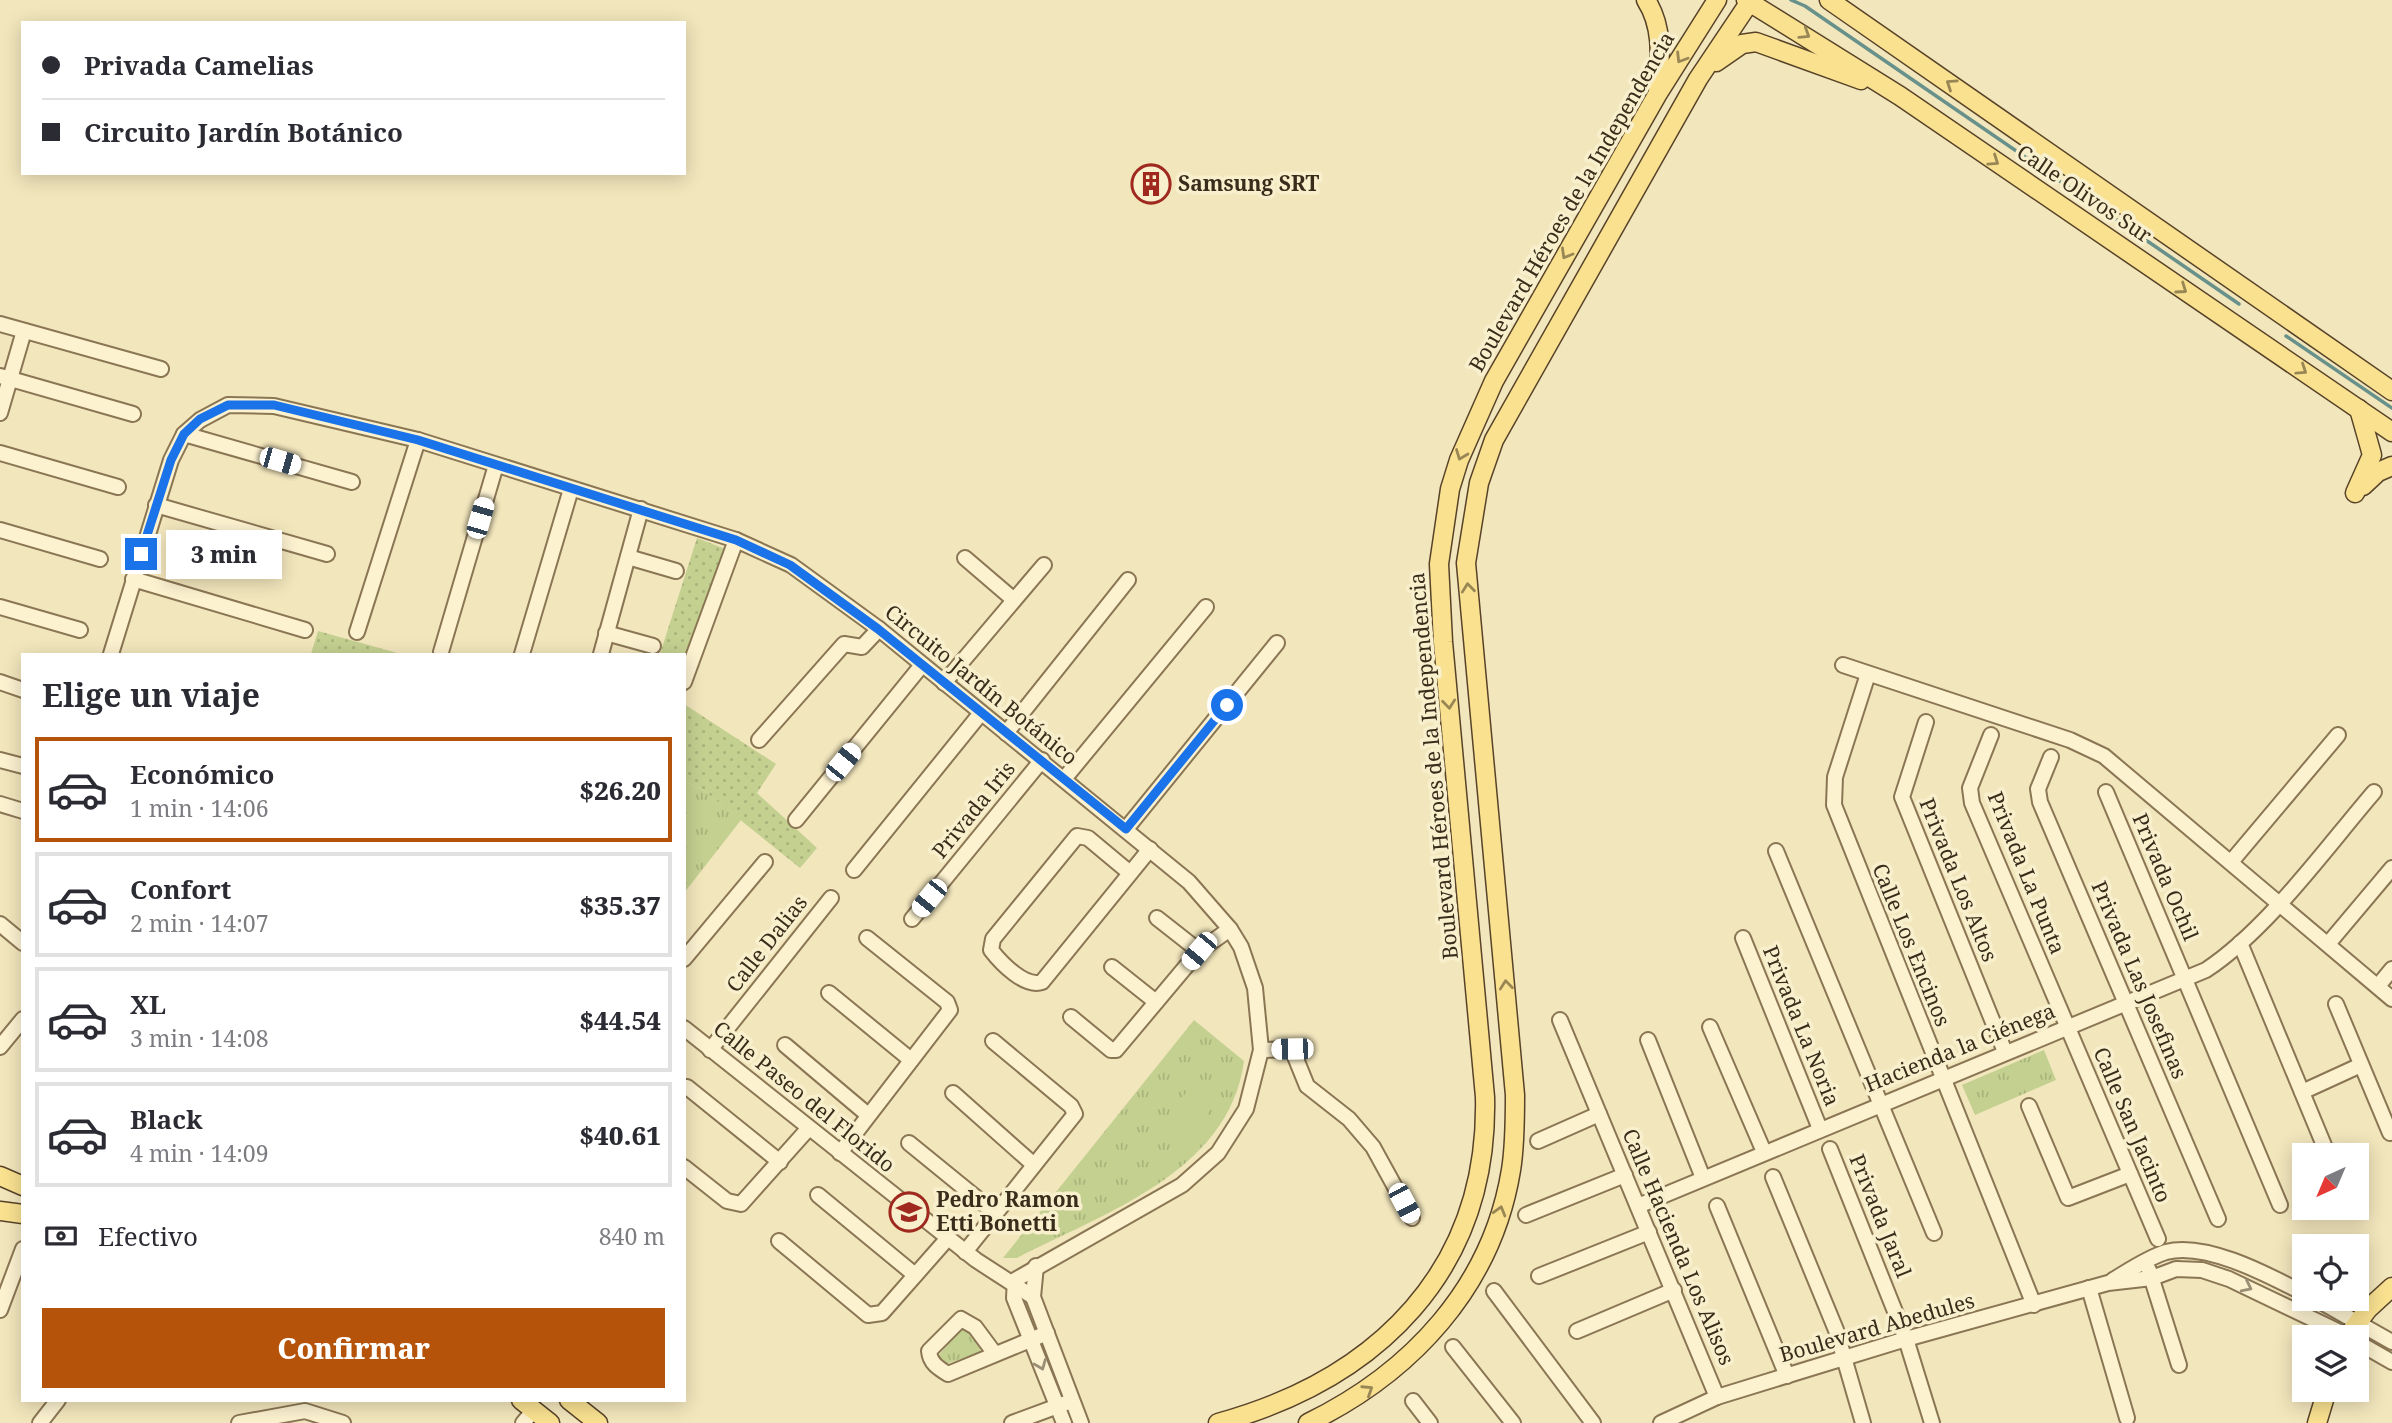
<!DOCTYPE html>
<html lang="es">
<head>
<meta charset="utf-8">
<style>
  :root { --surface:#fff; --page:#f7f7f7; --text:#2b2b33; --muted:#7c7c81; --line:#e1e1e2; --accent:#b45309 }
  body { margin:0; font-family:"Noto Serif",serif; background:var(--page); color:var(--text); height:100vh; display:flex; flex-direction:column; font-size:26px; white-space:nowrap }
  * { box-sizing:border-box; margin:0 }
  p { font-size:23px; color:var(--muted) }
  .icon { flex:none; width:38px; height:38px; fill:none; stroke:currentColor; stroke-width:2; stroke-linecap:round; stroke-linejoin:round }
  .map { position:relative; flex:1; overflow:hidden }
  .side { position:absolute; left:21px; top:653px; width:665px; height:749px; display:flex; flex-direction:column; background:var(--surface); border-radius:0px; box-shadow:0 4px 18px #0003 }
  .side>* { flex:none }
  .hud { position:absolute; left:21px; top:21px; width:665px; height:154px; border-radius:0px; box-shadow:0 4px 18px #0003; display:grid; align-content:center; height:154px; padding:0 21px; background:var(--surface) }
  .needle { width:46px; rotate:224deg }
  .controls { position:absolute; left:2292px; top:1143px; display:grid; gap:14px }
  .controls a { display:grid; place-items:center; width:77px; height:77px; border-radius:0px; background:var(--surface); box-shadow:0 4px 18px #0003; font-size:35px }
  .end { position:absolute; width:32px; height:32px; margin:-16px; border:9px solid #1a73e8; background:#fff; box-shadow:0 0 0 4px #fff }
  .from { border-radius:50% }
  .bubble { position:absolute; height:49px; border-radius:0px; background:var(--surface); box-shadow:0 4px 18px #0003; font-size:23px; font-weight:800; line-height:49px; text-align:center }
  .car { position:absolute; width:21px; height:42px; margin:-21px -10px; border-radius:9px; box-shadow:0 0 5px 2px #0007; background:linear-gradient(#fff 24%,#345 0 40%,#fff 0 76%,#345 0 86%,#fff 0) }
  .hud b { display:flex; align-items:center; gap:24px; height:66px; font-size:26px }
  .hud b+b { border-top:2px solid var(--line) }
  .hud i { width:18px; height:18px; background:var(--text) }
  ul { padding:0; list-style:none }
  li { display:flex; align-items:center; gap:21px; height:105px; margin:0 14px 10px; padding:0 7px; border:4px solid var(--line); border-radius:0px }
  li div { flex:1 }
  li b { display:block; font-size:26px }
  li em { font-style:normal; font-weight:800 }
  li.on { border-color:var(--accent) }
  li>.icon { width:63px; height:63px; stroke-width:1.5 }
  h2 { padding:0 21px; font-size:32px; line-height:84px }
  .pay { display:flex; align-items:center; gap:18px; height:77px; padding:0 21px; font-size:26px }
  .pay p { margin-inline-start:auto }
  .action { display:flex; gap:14px; margin-top:auto; padding:14px 21px }
  .action a { flex:1; height:80px; border-radius:0px; background:var(--accent); color:#fff; font-size:28px; font-weight:800; line-height:80px; text-align:center }
  .map>svg:first-child { display:block }
</style>
</head>
<body>
<div class="map">
<svg width="2392" height="1423" viewBox="0 0 2392 1423">
  <defs>
    <pattern id="grass-dots" width="8" height="8" patternUnits="userSpaceOnUse" patternTransform="scale(1.75)"><rect width="8" height="8" fill="#c4d090"/><path d="M2 2h.1M6 6h.1" fill="none" stroke="#a9b37c" stroke-width="1.8" stroke-linecap="round"/></pattern>
    <pattern id="park-tufts" width="24" height="20" patternUnits="userSpaceOnUse" patternTransform="scale(1.75)"><rect width="24" height="20" fill="#c4d090"/><path d="M3 7l-1-3M5 7V3M7 7l1-3M15 17l-1-3M17 17v-4M19 17l1-3" fill="none" stroke="#a9b37c"/></pattern>
  </defs>
  <rect width="100%" height="100%" fill="#f2e6bc"/>
  <g fill="url(#grass-dots)">
    <path d="M697 538 728 550 684 698V654H660Z"/>
    <path d="M318 631 401 654H311Z"/>
    <path d="M684 704 776 764 757 793 817 848 800 868 703 790 684 781Z"/>
  </g>
  <g fill="url(#park-tufts)">
    <path d="M684 781 703 790 741 820 684 893Z"/>
    <path d="M1194 1020 1244 1061C1229 1173 1103 1213 1017 1258H1003Z"/>
    <path d="M2044 1050 2056 1080 1975 1115 1962 1085Z"/>
    <path d="M964 1325 977 1340 981 1352 943 1365 938 1356Z"/>
  </g>
  <g fill="#c4d090">
    <path d="M2026 1064 2035 1083 2016 1092 2007 1073Z"/>
    <path d="M1193 1084 1216 1103 1184 1141 1162 1123Z"/>
  </g>
  <g fill="none" stroke-linecap="round" stroke-linejoin="round">
    <g stroke="#67918a" stroke-width="3.5">
      <path d="M1791 0 1805 6 2239 304"/>
      <path d="M2286 336 2392 408"/>
    </g>
    <g stroke="#8b7654" stroke-width="18">
      <g id="minor">
        <path d="M0 324 161 369"/>
        <path d="M0 376 133 414"/>
        <path d="M0 413 24 331"/>
        <path d="M184 434 352 482"/>
        <path d="M0 453 118 487"/>
        <path d="M156 505 327 554"/>
        <path d="M0 530 100 559"/>
        <path d="M628 557 676 571"/>
        <path d="M965 558 1014 600"/>
        <path d="M133 579 305 630"/>
        <path d="M0 607 80 630"/>
        <path d="M357 632 418 440"/>
        <path d="M606 633 653 646"/>
        <path d="M441 652 496 465"/>
        <path d="M111 654 171 460 184 434 200 420 228 405 274 406 418 440 736 540 791 565 879 629 1189 882 1230 929 1241 947 1255 988 1261 1050 1246 1109 1218 1153 1182 1185 1015 1280 1014 1298 1064 1423"/>
        <path d="M522 654 571 489"/>
        <path d="M601 654 641 509"/>
        <path d="M1843 665 2070 740 2104 756 2392 999"/>
        <path d="M1868 674 1835 777 1834 805 2034 1305"/>
        <path d="M0 682 23 690"/>
        <path d="M684 682 736 540"/>
        <path d="M944 683 1044 565"/>
        <path d="M1926 722 1902 797 2005 1052"/>
        <path d="M1006 733 1128 580"/>
        <path d="M1991 735 1970 788 1972 803 2158 1239"/>
        <path d="M759 740 844 644 862 647 879 629"/>
        <path d="M2051 757 2038 789 2040 802 2218 1219"/>
        <path d="M0 760 23 766"/>
        <path d="M1064 779 1206 607"/>
        <path d="M2106 792 2280 1205"/>
        <path d="M0 804 23 811"/>
        <path d="M796 820 922 665"/>
        <path d="M1126 829 1277 643"/>
        <path d="M1776 851 1934 1233"/>
        <path d="M2231 862 2338 735"/>
        <path d="M854 870 981 713"/>
        <path d="M1130 873 1088 838 1077 836 993 939 991 950C1001 963 1025 988 1042 982L1150 849"/>
        <path d="M1157 918 1199 951"/>
        <path d="M912 919 1042 760"/>
        <path d="M0 924 23 943"/>
        <path d="M1743 938 1820 1129"/>
        <path d="M2240 943 2328 1155"/>
        <path d="M2328 944 2392 868"/>
        <path d="M684 959 765 862"/>
        <path d="M1112 967 1156 1002"/>
        <path d="M2378 986 2392 969"/>
        <path d="M829 993 911 1060"/>
        <path d="M2336 1004 2390 1133"/>
        <path d="M1071 1017 1111 1050H1116L1199 951 1230 929"/>
        <path d="M1560 1020 1717 1397"/>
        <path d="M1710 1027 1764 1152"/>
        <path d="M684 1028 976 1260 1033 1297"/>
        <path d="M1648 1040 1703 1178"/>
        <path d="M785 1045 868 1115"/>
        <path d="M0 1047 23 1019"/>
        <path d="M710 1050 831 898"/>
        <path d="M1261 1050 1292 1049 1307 1086 1349 1119 1373 1147 1412 1218"/>
        <path d="M687 1087 780 1162"/>
        <path d="M2302 1092 2361 1065"/>
        <path d="M953 1093 1034 1165"/>
        <path d="M2029 1106 2068 1198 2130 1174"/>
        <path d="M1538 1141 1599 1114"/>
        <path d="M909 1143 995 1213"/>
        <path d="M1830 1149 1906 1339 1932 1423"/>
        <path d="M840 1153 950 1010 947 1002 867 938"/>
        <path d="M684 1167 727 1201 741 1204 808 1129"/>
        <path d="M1773 1177 1836 1330 1863 1423"/>
        <path d="M818 1195 915 1275"/>
        <path d="M1638 1206 2206 970C2268 929 2325 849 2374 792"/>
        <path d="M1717 1206 1787 1376"/>
        <path d="M1526 1215 1625 1175"/>
        <path d="M779 1241 868 1315 882 1313 948 1238"/>
        <path d="M965 1252 1075 1114 1071 1106 993 1041"/>
        <path d="M1036 1266 1033 1297 1081 1423"/>
        <path d="M2149 1270 2179 1365"/>
        <path d="M1539 1276 1649 1232"/>
        <path d="M2113 1280C2130 1270 2147 1258 2166 1252 2206 1241 2270 1276 2305 1294"/>
        <path d="M2089 1288 2127 1418"/>
        <path d="M1494 1291 1593 1423"/>
        <path d="M2314 1298 2392 1342"/>
        <path d="M0 1310 23 1249"/>
        <path d="M1577 1331 1674 1290"/>
        <path d="M2357 1342 2392 1362"/>
        <path d="M1453 1347 1513 1423"/>
        <path d="M995 1354 975 1327 961 1319 929 1351C930 1363 938 1368 948 1374L1047 1333"/>
        <path d="M1413 1401 1430 1423"/>
        <path d="M40 1423 58 1400"/>
        <path d="M239 1423 305 1411 343 1423"/>
        <path d="M523 1423 534 1410"/>
        <path d="M1012 1423 1066 1403"/>
        <path d="M1661 1423 1717 1397 1906 1339 2108 1283 2152 1278 2176 1269 2202 1270 2229 1279 2350 1337"/>
      </g>
    </g>
    <g stroke="#584329" stroke-width="21">
      <g id="major">
        <path d="M1646 0C1664 28 1660 60 1658 92"/>
        <path d="M1746 0 1900 96 2392 432"/>
        <path d="M1829 0 2392 391"/>
        <path d="M1716 62 1742 44 1756 42 1861 80"/>
        <path d="M2363 486 2378 472 2392 466"/>
        <path d="M2355 493 2372 455 2359 409"/>
        <path d="M0 1176 23 1186"/>
        <path d="M0 1211 23 1214"/>
        <path d="M2347 1337 2368 1309 2392 1287"/>
        <path d="M521 1400 550 1423"/>
        <path d="M569 1400 598 1423"/>
        <path d="M1218 1423C1378 1379 1489 1270 1485 1097L1443 642 1439 564 1450 489 1459 460 1494 381 1657 95 1717 0"/>
        <path d="M1308 1423C1411 1373 1492 1287 1511 1170 1515 1146 1515 1120 1515 1095L1466 563 1479 483 1494 440 1698 79 1751 0"/>
        <path d="M2317 1423 2327 1390"/>
      </g>
    </g>
    <use href="#minor" stroke="#fcf2d0" stroke-width="14"/>
    <use href="#major" stroke="#f9e190" stroke-width="18"/>
  </g>
  <defs><path id="oneway-chevron" d="M-2-3.5L2.5 0L-2 3.5" fill="none" stroke-width="1.6" stroke-linecap="round" stroke-linejoin="round" transform="scale(1.75)"/></defs>
  <g stroke="#998655">
    <use href="#oneway-chevron" transform="translate(1805 34) rotate(32)"/>
    <use href="#oneway-chevron" transform="translate(1681 58) rotate(122)"/>
    <use href="#oneway-chevron" transform="translate(1951 84) rotate(-146)"/>
    <use href="#oneway-chevron" transform="translate(1994 161) rotate(34)"/>
    <use href="#oneway-chevron" transform="translate(1566 254) rotate(120)"/>
    <use href="#oneway-chevron" transform="translate(2182 289) rotate(35)"/>
    <use href="#oneway-chevron" transform="translate(2302 370) rotate(34)"/>
    <use href="#oneway-chevron" transform="translate(1461 455) rotate(111)"/>
    <use href="#oneway-chevron" transform="translate(1468 588) rotate(-96)"/>
    <use href="#oneway-chevron" transform="translate(1449 704) rotate(84)"/>
    <use href="#oneway-chevron" transform="translate(1506 985) rotate(-96)"/>
    <use href="#oneway-chevron" transform="translate(1500 1211) rotate(-74)"/>
    <use href="#oneway-chevron" transform="translate(1368 1390) rotate(-33)"/>
  </g>
  <g stroke="#9a8f75">
    <use href="#oneway-chevron" transform="translate(2247 1287) rotate(26)"/>
    <use href="#oneway-chevron" transform="translate(1041 1365) rotate(68)"/>
  </g>
  <g fill="none" stroke-linecap="round" stroke-linejoin="round">
    <path stroke="#1a73e8" stroke-width="9" d="M141 554 171 460 184 434 200 419 228 405H274L418 440 736 540 790 565 878 629 1126 829 1227 705"/>
  </g>
  <defs>
    <g id="building-ring" transform="scale(2.0125)"><circle r="9.5" fill="#f8efcd" stroke="#9f281f" stroke-width="1.5"/><path d="M-4-6H4V6H1V3H-1V6H-4ZM-2.5-4.3h1.7v1.8h-1.7ZM.8-4.3h1.7v1.8H.8ZM-2.5-1h1.7V.8h-1.7ZM.8-1h1.7V.8H.8Z" fill="#9f281f"/></g>
    <g id="school-ring" transform="scale(2.0125)"><circle r="9.5" fill="#f8efcd" stroke="#9f281f" stroke-width="1.5"/><path d="M0-5L7-2L0 1L-7-2ZM-4 1L0 2.5L4 1V4Q0 6-4 4Z" fill="#9f281f"/></g>
  </defs>
  <g fill-rule="evenodd">
    <use href="#building-ring" x="1151" y="184"/>
    <use href="#school-ring" x="909" y="1212"/>
  </g>
  <g text-anchor="middle" stroke-width="7" stroke-linejoin="round" paint-order="stroke">
    <g font-size="21" font-weight="bold" fill="#392c1a" stroke="#f8efcd" text-anchor="start">
      <text x="1178" y="191">Samsung SRT</text>
      <text x="936" y="1207">Pedro Ramon<tspan x="936" dy="24">Etti Bonetti</tspan></text>
    </g>
    <g font-size="21" fill="#392c1a" stroke="#f8efcd">
      <text transform="translate(2084 194) rotate(34)" y="7">Calle Olivos Sur</text>
      <text transform="translate(1572 202) rotate(-60)" y="7">Boulevard Héroes de la Independencia</text>
      <text transform="translate(981 685) rotate(39)" y="7">Circuito Jardín Botánico</text>
      <text transform="translate(1434 766) rotate(-95)" y="7">Boulevard Héroes de la Independencia</text>
      <text transform="translate(974 810) rotate(-51)" y="7">Privada Iris</text>
      <text transform="translate(2026 873) rotate(68)" y="7">Privada La Punta</text>
      <text transform="translate(2165 877) rotate(67)" y="7">Privada Ochil</text>
      <text transform="translate(1958 880) rotate(68)" y="7">Privada Los Altos</text>
      <text transform="translate(767 944) rotate(-52)" y="7">Calle Dalias</text>
      <text transform="translate(1911 945) rotate(68)" y="7">Calle Los Encinos</text>
      <text transform="translate(2139 980) rotate(67)" y="7">Privada Las Josefinas</text>
      <text transform="translate(1801 1026) rotate(68)" y="7">Privada La Noria</text>
      <text transform="translate(1960 1048) rotate(-22)" y="7">Hacienda la Ciénega</text>
      <text transform="translate(804 1097) rotate(39)" y="7">Calle Paseo del Florido</text>
      <text transform="translate(2132 1125) rotate(67)" y="7">Calle San Jacinto</text>
      <text transform="translate(1880 1216) rotate(68)" y="7">Privada Jaral</text>
      <text transform="translate(1678 1247) rotate(67)" y="7">Calle Hacienda Los Alisos</text>
      <text transform="translate(1877 1328) rotate(-16)" y="7">Boulevard Abedules</text>
    </g>
  </g>
</svg>
<div class="controls">
<a><svg class="needle" viewBox="-14 -14 28 28"><path d="M0-13l5 13h-10z" fill="#e53935"/><path d="M0 13l5-13h-10z" fill="#7c7c81"/></svg></a>
<a><svg class="icon" aria-label="locate" viewBox="0 0 24 24"><circle cx="12" cy="12" r="6"/><path d="M12 2v4M12 18v4M2 12h4M18 12h4"/></svg></a>
<a><svg class="icon" aria-label="layers" viewBox="0 0 24 24"><path d="M12 4l9 5-9 5-9-5zM3 14l9 5 9-5"/></svg></a>
</div>
<i class="end from" style="left:1227px;top:705px"></i>
<i class="end" style="left:141px;top:554px"></i>
<div class="bubble" style="left:166px;top:530px;width:116px">3 min</div>
<i class="car" style="left:280px;top:461px;rotate:106deg"></i>
<i class="car" style="left:480px;top:518px;rotate:16deg"></i>
<i class="car" style="left:843px;top:762px;rotate:39deg"></i>
<i class="car" style="left:929px;top:898px;rotate:219deg"></i>
<i class="car" style="left:1199px;top:951px;rotate:220deg"></i>
<i class="car" style="left:1292px;top:1049px;rotate:269deg"></i>
<i class="car" style="left:1404px;top:1203px;rotate:152deg"></i>
<div class="hud">
<b><i class="from"></i>Privada Camelias</b>
<b><i></i>Circuito Jardín Botánico</b>
</div>
<section class="side">
<h2>Elige un viaje</h2>
<ul>
<li class="on"><svg class="icon" aria-label="car" viewBox="0 0 24 24"><path d="M5 17H2v-5l4-1 3-4h7l3 4 3 1v5h-3M9 17h6M6 11h13"/><circle cx="7" cy="17" r="2"/><circle cx="17" cy="17" r="2"/></svg><div><b>Económico</b><p>1 min · 14:06</p></div><em>$26.20</em></li>
<li><svg class="icon" aria-label="car" viewBox="0 0 24 24"><path d="M5 17H2v-5l4-1 3-4h7l3 4 3 1v5h-3M9 17h6M6 11h13"/><circle cx="7" cy="17" r="2"/><circle cx="17" cy="17" r="2"/></svg><div><b>Confort</b><p>2 min · 14:07</p></div><em>$35.37</em></li>
<li><svg class="icon" aria-label="car" viewBox="0 0 24 24"><path d="M5 17H2v-5l4-1 3-4h7l3 4 3 1v5h-3M9 17h6M6 11h13"/><circle cx="7" cy="17" r="2"/><circle cx="17" cy="17" r="2"/></svg><div><b>XL</b><p>3 min · 14:08</p></div><em>$44.54</em></li>
<li><svg class="icon" aria-label="car" viewBox="0 0 24 24"><path d="M5 17H2v-5l4-1 3-4h7l3 4 3 1v5h-3M9 17h6M6 11h13"/><circle cx="7" cy="17" r="2"/><circle cx="17" cy="17" r="2"/></svg><div><b>Black</b><p>4 min · 14:09</p></div><em>$40.61</em></li>
</ul>
<div class="pay"><svg class="icon" aria-label="cash" viewBox="0 0 24 24"><path d="M3 7h18v10H3z"/><circle cx="12" cy="12" r="2"/></svg>Efectivo<p>840 m</p></div>
<div class="action"><a>Confirmar</a></div>
</section>
</div>
</body>
</html>
